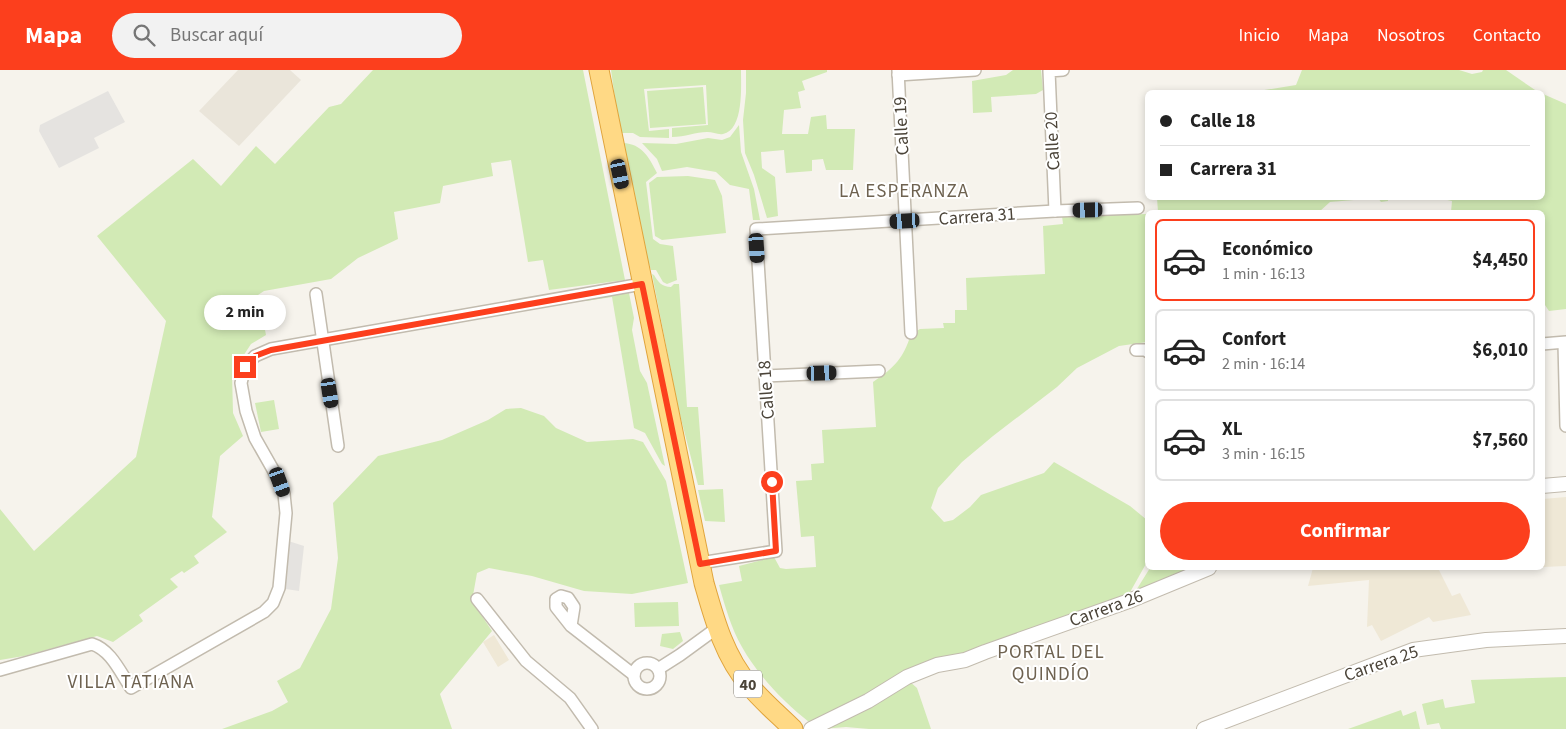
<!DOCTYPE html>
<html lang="es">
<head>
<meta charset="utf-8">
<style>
  :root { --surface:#fff; --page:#f2f2f2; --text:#222; --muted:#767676; --line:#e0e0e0; --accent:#fc3f1d }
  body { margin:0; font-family:"Source Sans 3",sans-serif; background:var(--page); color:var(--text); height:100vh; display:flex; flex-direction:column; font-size:19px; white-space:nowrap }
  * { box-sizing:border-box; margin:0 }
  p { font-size:16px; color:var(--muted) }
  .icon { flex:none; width:28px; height:28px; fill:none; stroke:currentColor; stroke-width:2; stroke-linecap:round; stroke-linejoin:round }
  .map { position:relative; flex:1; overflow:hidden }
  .side { position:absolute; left:1145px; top:140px; width:400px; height:360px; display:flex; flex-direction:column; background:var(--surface); border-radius:8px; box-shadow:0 2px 8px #0003 }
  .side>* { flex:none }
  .top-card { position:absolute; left:1145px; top:20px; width:400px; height:110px; border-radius:8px; box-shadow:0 2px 8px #0003; display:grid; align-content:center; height:110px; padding:0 15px; background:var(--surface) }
  .end { position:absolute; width:22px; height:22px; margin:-11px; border:6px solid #fc3f1d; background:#fff; box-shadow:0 0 0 2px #fff }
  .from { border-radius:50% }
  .bubble { position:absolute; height:35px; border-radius:18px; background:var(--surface); box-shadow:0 2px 8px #0003; font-size:16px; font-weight:700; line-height:35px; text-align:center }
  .car { position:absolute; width:15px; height:30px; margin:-15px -8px; border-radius:6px; box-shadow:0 0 4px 1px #0007; background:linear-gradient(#222 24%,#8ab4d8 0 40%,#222 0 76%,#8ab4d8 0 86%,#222 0) }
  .top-card b { display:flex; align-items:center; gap:18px; height:48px; font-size:19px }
  .top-card b+b { border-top:1px solid var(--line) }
  .top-card i { width:12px; height:12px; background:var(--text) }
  ul { padding:9px 0 0; list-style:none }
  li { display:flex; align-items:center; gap:15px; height:82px; margin:0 10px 8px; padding:0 5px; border:2px solid var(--line); border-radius:8px }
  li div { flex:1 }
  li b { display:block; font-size:19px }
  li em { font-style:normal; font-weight:700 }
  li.active { border-color:var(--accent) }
  li>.icon { width:45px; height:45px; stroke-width:1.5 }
  .primary-button { display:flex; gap:10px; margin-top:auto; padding:10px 15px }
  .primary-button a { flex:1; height:58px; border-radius:30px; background:var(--accent); color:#fff; font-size:20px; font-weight:700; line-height:58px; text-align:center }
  header { display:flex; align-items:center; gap:30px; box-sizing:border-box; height:70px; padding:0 25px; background:var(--accent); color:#fff }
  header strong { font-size:24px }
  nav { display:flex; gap:28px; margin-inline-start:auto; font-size:18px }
  .search { width:350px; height:45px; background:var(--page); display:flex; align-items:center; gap:12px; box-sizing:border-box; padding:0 18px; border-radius:28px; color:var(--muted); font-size:19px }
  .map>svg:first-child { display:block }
</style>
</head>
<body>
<header>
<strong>Mapa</strong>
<div class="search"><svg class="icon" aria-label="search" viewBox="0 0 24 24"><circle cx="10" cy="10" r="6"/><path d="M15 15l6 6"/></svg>Buscar aquí</div>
<nav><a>Inicio</a><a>Mapa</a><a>Nosotros</a><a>Contacto</a></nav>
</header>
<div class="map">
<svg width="1566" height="659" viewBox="0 0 1566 659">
  <rect width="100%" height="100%" fill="#f6f3ec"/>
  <path fill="#eae5da" d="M238 0H290L301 10 239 76 199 41Z"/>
  <g fill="#efe8d6">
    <path d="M1566 427V496L1543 497V429Z"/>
    <path d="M1313 498H1438L1452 526 1460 523 1471 545 1433 552 1429 547 1381 571 1372 555 1367 557 1369 510 1308 516Z"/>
    <path d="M494 565 509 590 498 597 483 572Z"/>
  </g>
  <g fill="#d2eab5">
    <path d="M373 0H583L625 210 549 220 543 190 528 192 511 90 491 93 493 106 443 116 440 133 394 142 398 169 358 188 331 209 264 221 258 225 266 265 251 274 232 303 233 343 243 366 220 386 212 447 227 462 194 486 199 493 184 503 182 501 170 509 178 517 139 545 143 551 113 572 97 566 24 586 0 590V439L34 481 136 387 166 251 97 166 193 89 221 116 256 76 275 94 329 37 341 34Z"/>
    <path d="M611 0H741C741 16 744 60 723 64 718 65 713 62 707 62 696 62 685 67 672 67V58L708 55 706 15 644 19 649 61 669 59V68L640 67 633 63H622L616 36Z"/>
    <path d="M746 0H827V2L802 11 805 20 798 22 801 38 784 40 782 64H808L811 47 826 45 827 59H855L853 100H826L823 89 812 90V101L786 103 784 80 761 82 762 98 775 107 778 146 767 148 754 105 745 83 743 50 746 23Z"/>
    <path d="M1013 0H1041L1043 20 1036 24 991 27 992 42 973 43 972 11 1006 5Z"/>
    <path d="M1302 0H1459L1472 4 1482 2 1483 0H1506L1538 22H1252L1296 15Z"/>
    <path d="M703 17 706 54 650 58 647 21Z"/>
    <path d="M1543 24 1566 34V239L1549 241 1543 232 1542 142H1451L1452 131 1438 128H1542Z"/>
    <path d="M739 55 741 82 754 119 760 150H753L749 119 730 115 716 102 687 97 662 101 657 89 642 73 676 74 708 68 722 70 730 67Z"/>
    <path d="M623 73C642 74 649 87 657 103L646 112 653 169 660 174 673 176 677 210 667 214 663 212 656 200H651C636 160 631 115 623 73Z"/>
    <path d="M688 106 715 110 722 126 726 163 662 170 655 166 649 113 657 107Z"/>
    <path d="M1157 128H1388V131L1381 132 1378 128 1330 132 1319 142H1158Z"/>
    <path d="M1147 144V272L1119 276 1077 298 1057 317 993 366 962 392 938 418 931 438 944 452 953 450 970 437 981 425 1044 403 1054 392 1130 436 1147 450V492L1129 524 809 652C784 633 757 604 742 577 731 558 725 536 719 515L742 511 739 496 774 487 780 498 786 499 816 497 814 466 801 467 796 411 812 410 811 394 824 393 822 360 876 357 873 312C895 297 903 289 911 264L920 259 944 258 943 253H955V240H967L966 208 1045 204 1043 156 1063 154 1062 146Z"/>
    <path d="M652 204 654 205C658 212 662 217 671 217L674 214H679L687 337H698L704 415H698L678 337Z"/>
    <path d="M629 223 634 248 632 260 640 301 647 313 665 396 662 394 645 363 634 358 612 227 586 231V229Z"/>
    <path d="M274 330 279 359 261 362 255 333Z"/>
    <path d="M521 338 544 346 556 358 587 372 633 369 643 372 666 411 688 513 632 524 584 521 532 506 489 498 477 503 472 531 492 561 440 624 452 659H222L272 641 288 632 277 611 300 598 331 539 338 488 333 433 378 386 442 370 488 350 506 339Z"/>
    <path d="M723 419 725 452 705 451 698 420Z"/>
    <path d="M1150 498H1195L1135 522Z"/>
    <path d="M678 532 679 556 635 557 634 533Z"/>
    <path d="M680 562 683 571 673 579 660 576 662 564Z"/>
    <path d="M1566 607V659H1441L1439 653 1427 655 1422 634 1443 629 1445 638 1475 633 1471 610Z"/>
    <path d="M909 611 917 618 931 659H869L846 657 821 659Z"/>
    <path d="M1401 640 1403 646 1416 641 1420 659H1348Z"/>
  </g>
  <g fill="#e5e3e0">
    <path d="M108 21 125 52 94 68 99 78 59 98 39 61 40 55Z"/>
    <path d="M282 469 304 476 299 521 279 518Z"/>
  </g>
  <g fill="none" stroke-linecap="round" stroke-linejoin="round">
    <g stroke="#c2bbae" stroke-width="14">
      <g id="minor">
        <path d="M898 0 911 263"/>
        <path d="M898 5 975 0"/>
        <path d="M1055 141 1049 1 1063 0"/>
        <path d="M316 224 338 376"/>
        <path d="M1564 273 1566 356"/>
        <path d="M1542 274 1566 272"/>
        <path d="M1136 280H1145L1148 282"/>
        <path d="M765 306 879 301"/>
        <path d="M700 493 776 481 756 159 1055 141 1138 138"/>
        <path d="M477 529 526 591 570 628 592 659"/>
        <path d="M571 556 574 537 568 528 561 526 556 529V537L571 556 634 605"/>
        <circle cx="647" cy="606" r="13"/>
        <path d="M658 599 680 585 717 558"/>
        <path d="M0 600 92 574C111 580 120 602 131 618L264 542 273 533 279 518 286 443 284 424 280 412 255 368 246 341 241 313 245 297 255 286 271 279 642 214"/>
      </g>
    </g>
    <g stroke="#c2bbae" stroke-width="16">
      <g id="tertiary">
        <path d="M1542 416 1566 414"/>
        <path d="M811 659 868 631 907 607 937 595 965 590 985 582 1129 531 1209 498"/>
        <path d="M1204 659 1413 580 1486 570 1566 566"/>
      </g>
    </g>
    <g stroke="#e0a43c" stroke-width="21">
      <path id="trunk" d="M599 0 704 513C714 548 724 586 749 615 762 631 779 645 793 659"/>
    </g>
    <use href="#minor" stroke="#fff" stroke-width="11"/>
    <use href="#tertiary" stroke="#fff" stroke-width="14"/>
    <use href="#trunk" stroke="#ffd985" stroke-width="19"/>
  </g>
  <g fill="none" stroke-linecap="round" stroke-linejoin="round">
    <path stroke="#fc3f1d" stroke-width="6" d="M245 297 255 286 271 280 642 214 700 494 776 481 772 412"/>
  </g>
  <g text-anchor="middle" stroke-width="4" stroke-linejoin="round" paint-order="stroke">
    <rect fill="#fff" stroke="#817c74" stroke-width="1" x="734" y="600.5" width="28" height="27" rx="4"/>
    <g font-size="16" font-weight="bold" fill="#4b4439">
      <text x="748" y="620">40</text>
    </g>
    <g font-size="18" fill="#4b4439" stroke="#fff">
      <text transform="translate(901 56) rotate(-93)" y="6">Calle 19</text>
      <text transform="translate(1052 71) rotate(-93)" y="6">Calle 20</text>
      <text transform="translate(977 146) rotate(-4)" y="6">Carrera 31</text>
      <text transform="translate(766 320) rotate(-94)" y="6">Calle 18</text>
      <text transform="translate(1106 538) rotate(-20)" y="6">Carrera 26</text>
      <text transform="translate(1381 593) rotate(-19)" y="6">Carrera 25</text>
    </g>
    <g font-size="19" letter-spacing="1" fill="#6e6250" stroke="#fff">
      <text x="904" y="127">LA ESPERANZA</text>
      <text x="1051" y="588">PORTAL DEL<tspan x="1051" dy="22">QUINDÍO</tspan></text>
      <text x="131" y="618">VILLA TATIANA</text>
    </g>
  </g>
</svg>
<i class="end from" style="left:772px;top:412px"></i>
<i class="end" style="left:245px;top:297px"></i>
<div class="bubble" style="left:204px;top:225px;width:82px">2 min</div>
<i class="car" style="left:620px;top:104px;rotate:168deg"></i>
<i class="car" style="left:1088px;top:140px;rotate:269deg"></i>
<i class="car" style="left:905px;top:151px;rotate:267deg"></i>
<i class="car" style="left:757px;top:178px;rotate:176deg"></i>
<i class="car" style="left:822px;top:303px;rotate:88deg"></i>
<i class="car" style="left:330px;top:323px;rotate:171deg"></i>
<i class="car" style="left:280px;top:412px;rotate:160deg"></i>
<div class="top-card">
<b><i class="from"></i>Calle 18</b>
<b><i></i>Carrera 31</b>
</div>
<section class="side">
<ul>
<li class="active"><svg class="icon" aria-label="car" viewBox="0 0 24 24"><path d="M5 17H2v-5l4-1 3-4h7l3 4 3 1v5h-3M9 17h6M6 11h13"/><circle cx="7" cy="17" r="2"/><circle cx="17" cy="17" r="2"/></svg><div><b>Económico</b><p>1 min · 16:13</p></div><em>$4,450</em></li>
<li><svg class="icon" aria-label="car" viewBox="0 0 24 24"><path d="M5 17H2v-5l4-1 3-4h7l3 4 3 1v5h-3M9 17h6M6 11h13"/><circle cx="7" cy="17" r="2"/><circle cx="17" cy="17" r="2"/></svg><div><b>Confort</b><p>2 min · 16:14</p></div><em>$6,010</em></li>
<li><svg class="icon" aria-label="car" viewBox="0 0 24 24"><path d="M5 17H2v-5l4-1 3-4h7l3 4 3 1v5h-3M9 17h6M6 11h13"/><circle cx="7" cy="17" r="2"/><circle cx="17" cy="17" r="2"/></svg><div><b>XL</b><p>3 min · 16:15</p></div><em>$7,560</em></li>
</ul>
<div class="primary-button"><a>Confirmar</a></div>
</section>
</div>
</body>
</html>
